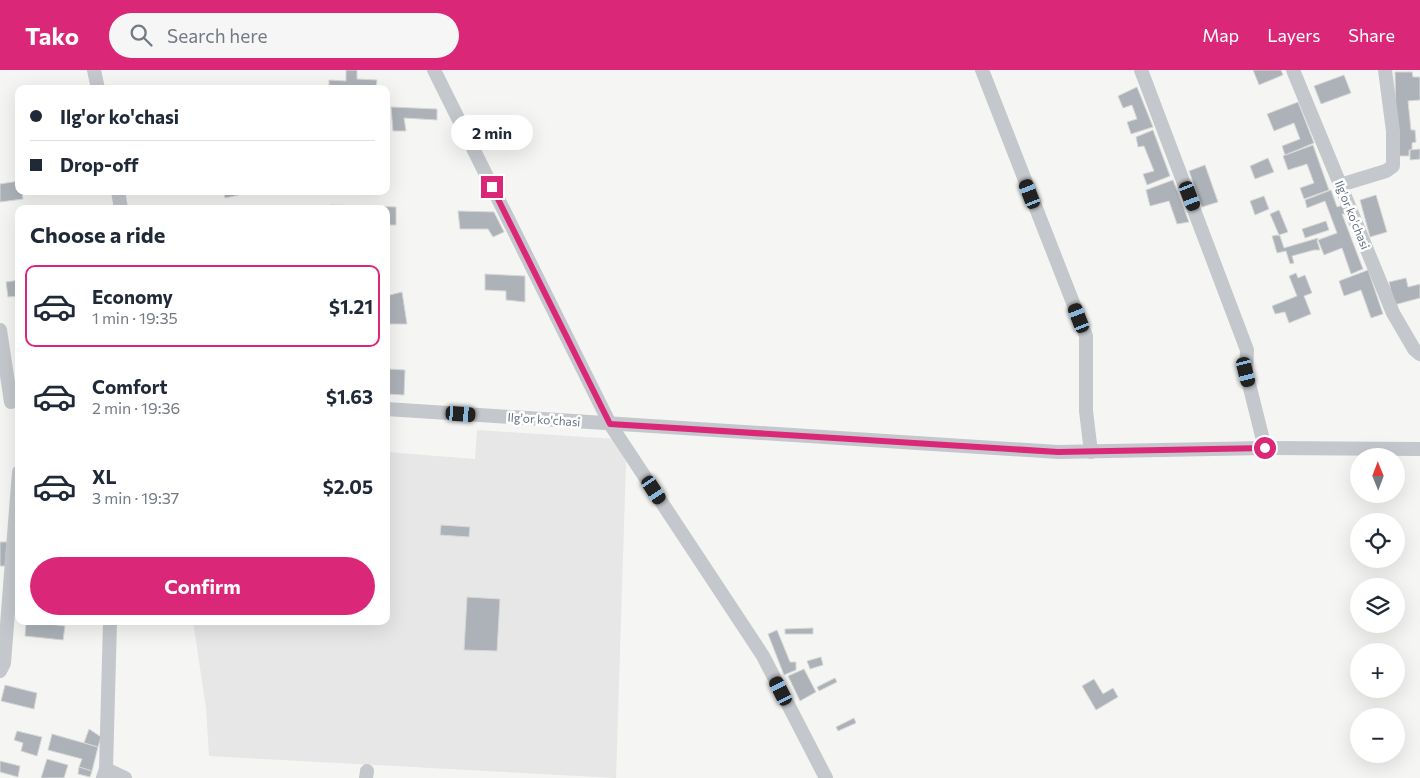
<!DOCTYPE html>
<html lang="en">
<head>
<meta charset="utf-8">
<style>
  :root { --surface:#fff; --page:#f6f6f7; --text:#1f2937; --muted:#747a83; --line:#e0e1e3; --accent:#db2777 }
  body { margin:0; font-family:Commissioner,sans-serif; background:var(--page); color:var(--text); height:100vh; display:flex; flex-direction:column; font-size:19px; white-space:nowrap }
  * { box-sizing:border-box; margin:0 }
  p { font-size:16px; color:var(--muted) }
  .icon { flex:none; width:28px; height:28px; fill:none; stroke:currentColor; stroke-width:2; stroke-linecap:round; stroke-linejoin:round }
  .map { position:relative; flex:1; overflow:hidden }
  .panel { position:absolute; left:15px; top:135px; width:375px; height:420px; display:flex; flex-direction:column; background:var(--surface); border-radius:10px; box-shadow:0 5px 20px #0002 }
  .panel>* { flex:none }
  .top-card { position:absolute; left:15px; top:15px; width:375px; height:110px; border-radius:10px; box-shadow:0 5px 20px #0002; display:grid; align-content:center; height:110px; padding:0 15px; background:var(--surface) }
  .needle { width:32px; rotate:359deg }
  .buttons { position:absolute; left:1350px; top:378px; display:grid; gap:10px }
  .buttons a { display:grid; place-items:center; width:55px; height:55px; border-radius:50%; background:var(--surface); box-shadow:0 5px 20px #0002; font-size:25px }
  .end { position:absolute; width:22px; height:22px; margin:-11px; border:6px solid #db2777; background:#fff; box-shadow:0 0 0 2px #fff }
  .from { border-radius:50% }
  .bubble { position:absolute; height:35px; border-radius:18px; background:var(--surface); box-shadow:0 5px 20px #0002; font-size:16px; font-weight:700; line-height:35px; text-align:center }
  .car { position:absolute; width:15px; height:30px; margin:-15px -8px; border-radius:6px; box-shadow:0 0 4px 1px #0007; background:linear-gradient(#222 24%,#8ab4d8 0 40%,#222 0 76%,#8ab4d8 0 86%,#222 0) }
  .top-card b { display:flex; align-items:center; gap:18px; height:48px; font-size:19px }
  .top-card b+b { border-top:1px solid var(--line) }
  .top-card i { width:12px; height:12px; background:var(--text) }
  ul { padding:0; list-style:none }
  li { display:flex; align-items:center; gap:15px; height:82px; margin:0 10px 8px; padding:0 5px; border:2px solid transparent; border-radius:10px }
  li div { flex:1 }
  li b { display:block; font-size:19px }
  li em { font-style:normal; font-weight:700 }
  li.active { border-color:var(--accent) }
  li>.icon { width:45px; height:45px; stroke-width:1.5 }
  h2 { padding:0 15px; font-size:22px; line-height:60px }
  .action { display:flex; gap:10px; margin-top:auto; padding:10px 15px }
  .action a { flex:1; height:58px; border-radius:30px; background:var(--accent); color:#fff; font-size:20px; font-weight:700; line-height:58px; text-align:center }
  header { display:flex; align-items:center; gap:30px; box-sizing:border-box; height:70px; padding:0 25px; background:var(--accent); color:#fff }
  header strong { font-size:24px }
  nav { display:flex; gap:28px; margin-inline-start:auto; font-size:18px }
  .search { width:350px; height:45px; background:var(--page); display:flex; align-items:center; gap:12px; box-sizing:border-box; padding:0 18px; border-radius:28px; color:var(--muted); font-size:19px }
  .map>svg:first-child { display:block }
</style>
</head>
<body>
<header>
<strong>Tako</strong>
<div class="search"><svg class="icon" aria-label="search" viewBox="0 0 24 24"><circle cx="10" cy="10" r="6"/><path d="M15 15l6 6"/></svg>Search here</div>
<nav><a>Map</a><a>Layers</a><a>Share</a></nav>
</header>
<div class="map">
<svg width="1420" height="708" viewBox="0 0 1420 708">
  <rect width="100%" height="100%" fill="#f5f6f3"/>
  <path fill="#e6e7e6" d="M477 360 615 369 626 392 616 708 209 686 206 638 193 551H386V382L475 389Z"/>
  <g fill="#adb2b9" stroke="#d7d8d6">
    <path d="M346 0H357V9L377 10 376 19 329 17V10L346 11Z"/>
    <path d="M1253 0H1281L1283 5 1259 15Z"/>
    <path d="M1395 2H1412L1413 7H1420V30L1408 31 1411 60H1415L1416 72 1412 73V80H1409V86H1394L1396 56Z"/>
    <path d="M1344 5 1351 23 1321 34 1314 16Z"/>
    <path d="M1137 17 1153 57 1131 64 1127 52 1137 49 1132 35 1123 38 1118 26Z"/>
    <path d="M1298 32 1314 73 1285 85 1282 76 1300 69 1294 53 1274 61 1267 44Z"/>
    <path d="M391 37 437 39V50L404 48 406 61H393Z"/>
    <path d="M1153 60 1170 106 1147 115 1143 104 1154 101 1144 76 1138 77 1136 67Z"/>
    <path d="M1313 75 1329 120 1304 129 1300 118 1314 113 1307 94 1288 100 1283 86Z"/>
    <path d="M1420 79V89L1410 90V80Z"/>
    <path d="M1268 88 1274 102 1255 109 1250 96Z"/>
    <path d="M1205 95 1218 132 1202 137 1189 101Z"/>
    <path d="M1173 110 1189 152 1177 154 1169 131 1150 136 1146 120Z"/>
    <path d="M19 111V121H22L23 129 0 132V114Z"/>
    <path d="M1331 120 1337 137 1343 135 1346 144H1342L1363 199 1351 204 1342 178 1324 185 1318 170 1337 163 1325 131 1307 138 1305 130Z"/>
    <path d="M224 121H239V125L225 128Z"/>
    <path d="M1376 125 1387 162 1370 167 1360 130Z"/>
    <path d="M1264 126 1269 139 1255 145 1250 131Z"/>
    <path d="M330 135 396 137V155H386V139H330Z"/>
    <path d="M1279 140 1288 162 1279 165 1270 144Z"/>
    <path d="M458 141 494 142 504 162 493 167 488 159H460Z"/>
    <path d="M1326 151 1329 160 1305 168 1302 159Z"/>
    <path d="M1277 165 1280 166 1284 178 1318 168 1317 171 1320 180H1314L1292 186 1294 193 1290 194 1286 181 1277 183 1272 166Z"/>
    <path d="M1368 200 1383 244 1371 248 1361 220 1344 226 1339 211Z"/>
    <path d="M1296 203 1298 208 1305 205 1312 223 1304 226 1311 244 1289 253 1285 242 1275 244 1272 236 1297 226 1289 206Z"/>
    <path d="M485 204 525 206V232L506 230V221L485 220Z"/>
    <path d="M1406 208 1408 217 1420 214V228L1394 235 1389 212Z"/>
    <path d="M19 210V226L8 227 6 212Z"/>
    <path d="M402 222 407 254H386V226Z"/>
    <path d="M388 299 405 300 404 325 386 324Z"/>
    <path d="M441 455 470 457 469 467 440 465Z"/>
    <path d="M0 472H7L5 496H0Z"/>
    <path d="M467 527 500 529 497 581 464 580Z"/>
    <path d="M26 551 65 556 63 570 25 566Z"/>
    <path d="M813 558V564H785V559Z"/>
    <path d="M777 560 790 592H796V600L784 605 768 564Z"/>
    <path d="M821 587 823 595 810 599 807 591Z"/>
    <path d="M804 599 816 622 800 631 788 606Z"/>
    <path d="M835 608 837 612 819 621 817 617Z"/>
    <path d="M1094 609 1103 624 1113 618 1118 627 1096 640 1082 616Z"/>
    <path d="M5 615 37 623 34 639 1 631Z"/>
    <path d="M854 648 856 653 838 661 836 657Z"/>
    <path d="M89 659 101 667 98 677 84 673Z"/>
    <path d="M17 661 42 667 37 686 21 681 23 673 14 670Z"/>
    <path d="M52 664 98 677 92 701 79 697 82 689 48 680Z"/>
    <path d="M47 689 68 695 64 708H41Z"/>
    <path d="M0 691 20 696 18 707 0 702Z"/>
    <path d="M79 697 92 701 90 707 78 704Z"/>
  </g>
  <g fill="none" stroke-linecap="round" stroke-linejoin="round">
    <g stroke="#c4c7cb" stroke-width="14">
      <path d="M94 0 98 19"/>
      <path d="M434 0 610 354 763 586 826 708"/>
      <path d="M982 0 1086 266V341L1091 382"/>
      <path d="M1141 0 1247 280 1246 302 1265 378"/>
      <path d="M1293 0 1393 243 1414 279 1420 284"/>
      <path d="M1340 115 1386 101 1393 96V61L1385 0"/>
      <path d="M118 121 121 139"/>
      <path d="M0 260 11 332"/>
      <path d="M386 339 1058 382 1265 378 1420 379"/>
      <path d="M0 601 4 593 19 402"/>
      <path d="M106 699 125 708"/>
      <path d="M103 708 106 699 110 551"/>
      <path d="M366 708 367 701"/>
    </g>
  </g>
  <g fill="none" stroke-linecap="round" stroke-linejoin="round">
    <path stroke="#db2777" stroke-width="6" d="M492 117 610 354 1058 382 1265 378"/>
  </g>
  <g text-anchor="middle" stroke-width="5" stroke-linejoin="round" paint-order="stroke">
    <g font-size="12" fill="#667083" stroke="#fff">
      <text transform="translate(1352 145) rotate(68)" y="4">Ilg'or ko'chasi</text>
      <text transform="translate(544 350) rotate(4)" y="4">Ilg'or ko'chasi</text>
    </g>
  </g>
</svg>
<div class="buttons">
<a><svg class="needle" viewBox="-14 -14 28 28"><path d="M0-13l5 13h-10z" fill="#e53935"/><path d="M0 13l5-13h-10z" fill="#747a83"/></svg></a>
<a><svg class="icon" aria-label="locate" viewBox="0 0 24 24"><circle cx="12" cy="12" r="6"/><path d="M12 2v4M12 18v4M2 12h4M18 12h4"/></svg></a>
<a><svg class="icon" aria-label="layers" viewBox="0 0 24 24"><path d="M12 4l9 5-9 5-9-5zM3 14l9 5 9-5"/></svg></a>
<a>+</a>
<a>−</a>
</div>
<i class="end from" style="left:1265px;top:378px"></i>
<i class="end" style="left:492px;top:117px"></i>
<div class="bubble" style="left:451px;top:45px;width:82px">2 min</div>
<i class="car" style="left:1030px;top:124px;rotate:339deg"></i>
<i class="car" style="left:1190px;top:126px;rotate:159deg"></i>
<i class="car" style="left:1079px;top:248px;rotate:339deg"></i>
<i class="car" style="left:1246px;top:302px;rotate:166deg"></i>
<i class="car" style="left:461px;top:344px;rotate:94deg"></i>
<i class="car" style="left:654px;top:420px;rotate:147deg"></i>
<i class="car" style="left:781px;top:621px;rotate:333deg"></i>
<div class="top-card">
<b><i class="from"></i>Ilg'or ko'chasi</b>
<b><i></i>Drop-off</b>
</div>
<section class="panel">
<h2>Choose a ride</h2>
<ul>
<li class="active"><svg class="icon" aria-label="car" viewBox="0 0 24 24"><path d="M5 17H2v-5l4-1 3-4h7l3 4 3 1v5h-3M9 17h6M6 11h13"/><circle cx="7" cy="17" r="2"/><circle cx="17" cy="17" r="2"/></svg><div><b>Economy</b><p>1 min · 19:35</p></div><em>$1.21</em></li>
<li><svg class="icon" aria-label="car" viewBox="0 0 24 24"><path d="M5 17H2v-5l4-1 3-4h7l3 4 3 1v5h-3M9 17h6M6 11h13"/><circle cx="7" cy="17" r="2"/><circle cx="17" cy="17" r="2"/></svg><div><b>Comfort</b><p>2 min · 19:36</p></div><em>$1.63</em></li>
<li><svg class="icon" aria-label="car" viewBox="0 0 24 24"><path d="M5 17H2v-5l4-1 3-4h7l3 4 3 1v5h-3M9 17h6M6 11h13"/><circle cx="7" cy="17" r="2"/><circle cx="17" cy="17" r="2"/></svg><div><b>XL</b><p>3 min · 19:37</p></div><em>$2.05</em></li>
</ul>
<div class="action"><a>Confirm</a></div>
</section>
</div>
</body>
</html>
